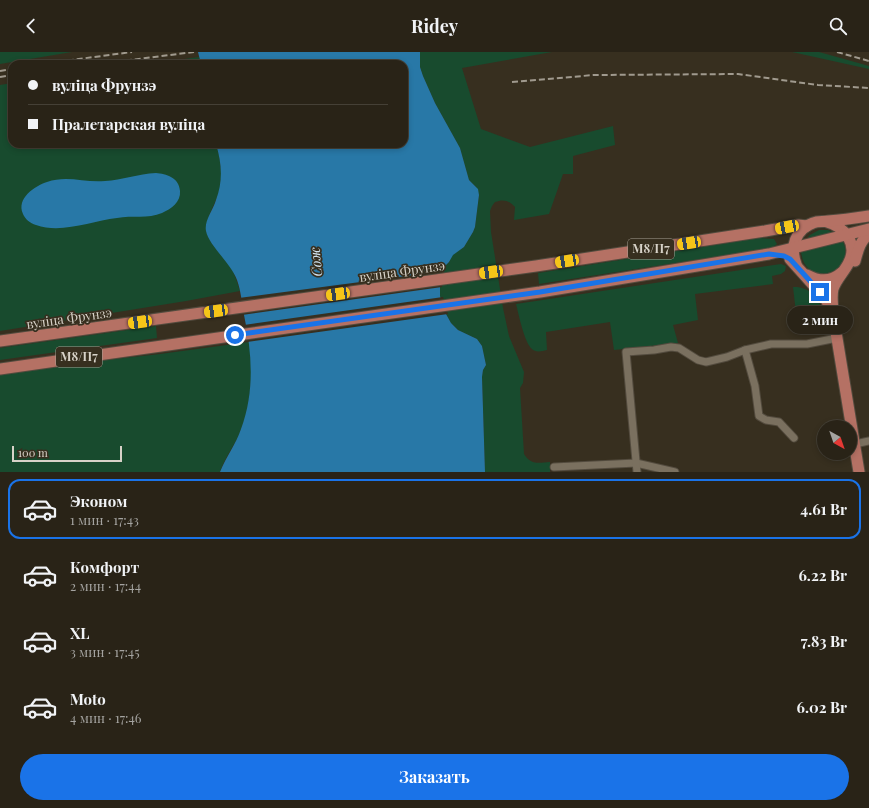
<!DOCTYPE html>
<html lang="ru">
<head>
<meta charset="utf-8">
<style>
  :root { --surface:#292317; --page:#352f24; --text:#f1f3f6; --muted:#a5a4a1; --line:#454036; --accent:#1a73e8 }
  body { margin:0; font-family:"Playfair Display",serif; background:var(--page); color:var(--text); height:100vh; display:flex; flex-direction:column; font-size:15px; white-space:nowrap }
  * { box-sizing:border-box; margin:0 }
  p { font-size:13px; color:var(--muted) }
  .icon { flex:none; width:22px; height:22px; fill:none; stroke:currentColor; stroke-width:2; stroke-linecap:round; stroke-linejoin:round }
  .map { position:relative; height:420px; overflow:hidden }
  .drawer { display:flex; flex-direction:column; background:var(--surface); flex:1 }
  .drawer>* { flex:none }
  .guide { position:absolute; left:8px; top:8px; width:400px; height:88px; border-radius:12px; box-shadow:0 2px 6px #0003,0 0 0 1px var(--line); display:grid; align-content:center; height:88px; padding:0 20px; background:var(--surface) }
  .needle { width:26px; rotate:140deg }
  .tools { position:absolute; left:817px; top:368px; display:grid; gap:8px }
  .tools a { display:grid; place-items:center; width:40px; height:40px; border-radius:50%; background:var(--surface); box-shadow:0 2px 6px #0003,0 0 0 1px var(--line); font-size:20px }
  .scale { position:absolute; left:12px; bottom:10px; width:110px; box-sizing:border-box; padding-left:4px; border:2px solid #d7d2c8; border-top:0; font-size:11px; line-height:14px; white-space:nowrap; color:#d7d2c8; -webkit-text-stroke:3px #372f1f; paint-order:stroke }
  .end { position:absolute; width:18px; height:18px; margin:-9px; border:5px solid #1a73e8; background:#fff; box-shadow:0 0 0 2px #fff }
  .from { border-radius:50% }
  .bubble { position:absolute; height:28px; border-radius:14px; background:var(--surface); box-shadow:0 2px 6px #0003,0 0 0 1px var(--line); font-size:13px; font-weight:700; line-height:28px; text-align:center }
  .car { position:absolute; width:12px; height:24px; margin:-12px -6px; border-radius:5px; box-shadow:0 0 3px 1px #0007; background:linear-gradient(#f5c518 24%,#345 0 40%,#f5c518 0 76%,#345 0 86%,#f5c518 0) }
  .guide b { display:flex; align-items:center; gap:14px; height:38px; font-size:15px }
  .guide b+b { border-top:1px solid var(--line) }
  .guide i { width:10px; height:10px; background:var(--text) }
  ul { padding:7px 0 0; list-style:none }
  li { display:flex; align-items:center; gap:12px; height:60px; margin:0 8px 6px; padding:0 12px; border:2px solid transparent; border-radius:12px }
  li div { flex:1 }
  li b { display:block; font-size:15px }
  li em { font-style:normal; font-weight:700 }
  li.on { border-color:var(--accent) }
  li>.icon { width:36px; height:36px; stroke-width:1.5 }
  .button { display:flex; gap:8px; margin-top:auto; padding:8px 20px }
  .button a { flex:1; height:46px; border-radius:24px; background:var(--accent); color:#fff; font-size:16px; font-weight:700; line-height:46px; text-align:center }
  header { display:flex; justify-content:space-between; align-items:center; height:52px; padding:0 20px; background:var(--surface); font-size:18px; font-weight:700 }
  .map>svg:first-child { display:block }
</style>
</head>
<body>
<header><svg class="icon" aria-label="back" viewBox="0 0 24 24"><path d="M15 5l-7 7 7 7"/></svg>Ridey<svg class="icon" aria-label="search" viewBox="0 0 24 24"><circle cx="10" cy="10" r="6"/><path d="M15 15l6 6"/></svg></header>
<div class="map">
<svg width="869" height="420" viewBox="0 0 869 420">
  <rect width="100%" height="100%" fill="#372f1f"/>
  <g fill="#184b2e">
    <path d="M0 0H72L0 12Z"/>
    <path d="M420 0H552L462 16 481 77 530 95 613 74 615 93 573 104V122H563L549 162 514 168 515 155C509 148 503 147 495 150L492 154 490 159 491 180 503 256 509 284 524 320 523 331 520 336 524 402C531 413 538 411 550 410V420H485L482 324 483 318 486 313 482 294 477 287 458 278 451 271 446 262 440 244V232L442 217 449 210 452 203 464 195 473 180 475 175 479 143 476 135 469 128 460 96 435 51 423 24 420 15Z"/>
    <path d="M792 0H819L869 14V17Z"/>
    <path d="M199 5 201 12H149Z"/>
    <path d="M12 31V92H216C221 108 223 124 219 140 215 153 204 168 207 181 209 191 224 205 230 214 235 222 237 230 240 239L186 249 0 279V33Z"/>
    <path d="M819 178H828L835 181 804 190 810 183Z"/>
    <path d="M759 186 774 187 777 192 772 196 539 232 538 221Z"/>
    <path d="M842 188C860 220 804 239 801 199Z"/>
    <path d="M781 212 786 214 785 219 781 222 772 224 773 232 695 242 698 268 673 273 678 291 614 298 610 270 546 280 547 298C542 299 536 301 532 297 524 290 519 263 516 252Z"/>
    <path d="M793 235C807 234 819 244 821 257L796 261Z"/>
    <path d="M156 274 157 286 0 308V296Z"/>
    <path d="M249 290C254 321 251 358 237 387 231 398 224 408 220 420H0V323L88 310 160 302Z"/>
  </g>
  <g fill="#2878a7">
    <path d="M198 0H420V15L423 24 435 51 460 96 469 128 478 137 479 143 475 175 473 180 464 195 453 203 449 210 442 217 440 232V244L446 262 451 271 458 278 477 287 482 294 486 313 483 318 482 325 485 420H220C226 405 236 392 241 377 255 339 252 301 244 263 242 252 241 239 237 228 231 211 209 194 206 179 204 169 213 158 216 148 223 129 222 112 216 92H404V12H201Z"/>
    <path d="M156 121C166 122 179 125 180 139 181 150 171 157 162 161 148 167 132 163 117 166 91 169 62 182 36 173 30 171 25 167 23 162 16 146 35 134 47 130 67 123 85 131 105 129 122 128 138 122 156 121Z"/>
  </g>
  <g fill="#372f1f">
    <path d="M444 219 442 235 242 263 239 246Z"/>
    <path d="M443 245 448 262 247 290 244 273Z"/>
  </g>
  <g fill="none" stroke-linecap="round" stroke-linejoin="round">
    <g stroke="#534b3e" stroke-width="9">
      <g id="minor">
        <path d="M745 298 771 292H807L837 286"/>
        <path d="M855 392 869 389"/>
        <path d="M554 415 636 411 675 420"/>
        <path d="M637 420 626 300 654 298 671 295 679 296 698 308 706 310 727 305 745 298 755 334 759 364 766 368 779 370 794 386"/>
      </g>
    </g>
    <g stroke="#534b3e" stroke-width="13">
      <g id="primary">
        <path d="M827 170C845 175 858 192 849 210 845 219 836 227 833 237 831 245 833 254 833 262L859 420"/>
        <path d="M790 207 825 246 832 259"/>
        <path d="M855 209C858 198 860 189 869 182"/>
        <path d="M796 212C790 196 795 177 813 171 818 169 823 170 828 169 842 168 856 166 869 164"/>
        <path d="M807 223C818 229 831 230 841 221"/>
        <path d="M0 289 536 214 765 179 798 173 807 174"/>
        <path d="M0 317 540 240 769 202 869 177"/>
      </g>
    </g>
    <use href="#minor" stroke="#7a705f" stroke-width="7"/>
    <use href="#primary" stroke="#b57164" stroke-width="11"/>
    <g stroke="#a09a8e" stroke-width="2" stroke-dasharray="6 3" stroke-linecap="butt">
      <path d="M837 0 869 9"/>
      <path d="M41 12 132 0"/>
      <path d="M99 12 194 0"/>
      <path d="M0 19 12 17"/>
      <path d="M0 25 12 23"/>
      <path d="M512 30 594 23 738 22 818 33 869 36"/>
    </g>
  </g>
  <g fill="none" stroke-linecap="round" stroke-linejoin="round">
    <path stroke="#1a73e8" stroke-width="5" d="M235 283 540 240 769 202 784 204 790 207 820 240"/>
  </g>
  <g text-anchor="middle" stroke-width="3.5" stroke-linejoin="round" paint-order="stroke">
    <g fill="#372f1f" stroke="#a7a195" stroke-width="1">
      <rect x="628" y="187" width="46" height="20" rx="3"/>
      <rect x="56" y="295" width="46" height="20" rx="3"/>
    </g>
    <g font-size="12" font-weight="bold" fill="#d7d2c8">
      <text x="651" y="201">М8/П7</text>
      <text x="79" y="309">М8/П7</text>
    </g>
    <g font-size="13" fill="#d7d2c8" stroke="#372f1f">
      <text transform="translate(402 219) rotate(-8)" y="5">вуліца Фрунзэ</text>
      <text transform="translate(69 266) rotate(-8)" y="5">вуліца Фрунзэ</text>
    </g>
    <g font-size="14" font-style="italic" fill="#d0e3f0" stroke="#372f1f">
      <text transform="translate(316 210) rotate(-95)" y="5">Сож</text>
    </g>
  </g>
</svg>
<div class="tools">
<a><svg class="needle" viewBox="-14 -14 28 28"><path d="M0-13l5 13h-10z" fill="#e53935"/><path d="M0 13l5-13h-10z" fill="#a5a4a1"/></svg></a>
</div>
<div class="scale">100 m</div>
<i class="end from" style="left:235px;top:283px"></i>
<i class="end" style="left:820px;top:240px"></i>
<div class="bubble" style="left:787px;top:254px;width:66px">2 мин</div>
<i class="car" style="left:787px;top:175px;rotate:259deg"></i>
<i class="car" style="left:689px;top:191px;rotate:261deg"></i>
<i class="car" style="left:567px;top:209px;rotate:261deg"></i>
<i class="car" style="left:491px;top:220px;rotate:262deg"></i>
<i class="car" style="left:338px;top:242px;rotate:262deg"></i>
<i class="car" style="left:216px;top:259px;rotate:262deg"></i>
<i class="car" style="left:140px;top:270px;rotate:262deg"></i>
<div class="guide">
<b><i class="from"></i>вуліца Фрунзэ</b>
<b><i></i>Пралетарская вуліца</b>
</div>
</div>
<section class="drawer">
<ul>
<li class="on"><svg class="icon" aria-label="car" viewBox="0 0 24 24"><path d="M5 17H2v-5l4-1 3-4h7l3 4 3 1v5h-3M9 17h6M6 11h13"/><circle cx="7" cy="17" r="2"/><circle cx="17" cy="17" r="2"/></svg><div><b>Эконом</b><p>1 мин · 17:43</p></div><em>4.61 Br</em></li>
<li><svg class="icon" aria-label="car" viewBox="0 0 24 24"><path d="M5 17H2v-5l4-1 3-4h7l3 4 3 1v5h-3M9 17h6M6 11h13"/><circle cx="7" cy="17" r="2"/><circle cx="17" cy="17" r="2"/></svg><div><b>Комфорт</b><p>2 мин · 17:44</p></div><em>6.22 Br</em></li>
<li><svg class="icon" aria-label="car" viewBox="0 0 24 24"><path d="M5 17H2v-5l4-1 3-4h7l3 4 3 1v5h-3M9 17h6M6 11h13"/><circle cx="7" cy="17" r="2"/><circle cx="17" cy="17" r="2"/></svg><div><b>XL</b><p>3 мин · 17:45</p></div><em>7.83 Br</em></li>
<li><svg class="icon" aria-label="car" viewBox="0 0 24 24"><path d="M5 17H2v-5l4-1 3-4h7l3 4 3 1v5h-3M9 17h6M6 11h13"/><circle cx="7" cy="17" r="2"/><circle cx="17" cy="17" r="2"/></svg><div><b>Moto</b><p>4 мин · 17:46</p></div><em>6.02 Br</em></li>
</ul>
<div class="button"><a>Заказать</a></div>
</section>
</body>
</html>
